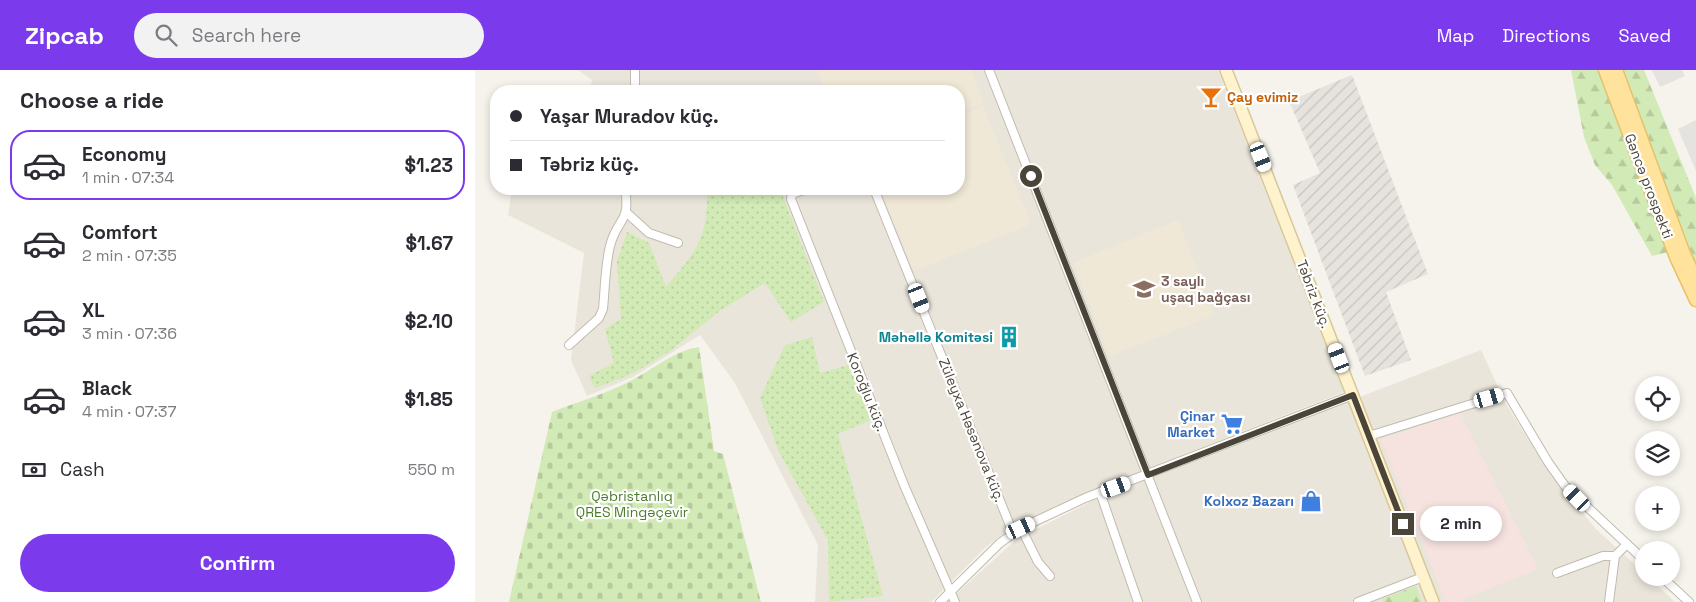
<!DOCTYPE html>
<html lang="en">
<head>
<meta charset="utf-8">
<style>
  :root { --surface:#fff; --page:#f2f2f3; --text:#2b2b33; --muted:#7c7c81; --line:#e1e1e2; --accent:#7c3aed }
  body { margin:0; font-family:"Space Grotesk",sans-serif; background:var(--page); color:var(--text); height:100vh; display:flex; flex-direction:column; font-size:19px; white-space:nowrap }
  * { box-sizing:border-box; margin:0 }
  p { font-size:16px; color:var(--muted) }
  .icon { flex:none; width:28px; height:28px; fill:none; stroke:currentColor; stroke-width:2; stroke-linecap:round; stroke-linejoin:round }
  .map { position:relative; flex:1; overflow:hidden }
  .details { display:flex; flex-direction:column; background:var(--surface); width:475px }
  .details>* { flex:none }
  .top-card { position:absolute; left:15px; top:15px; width:475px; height:110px; border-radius:20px; box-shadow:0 2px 8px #0003; display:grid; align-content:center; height:110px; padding:0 20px; background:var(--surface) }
  .tools { position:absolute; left:1160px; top:306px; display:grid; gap:10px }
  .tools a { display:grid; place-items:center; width:45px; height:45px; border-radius:50%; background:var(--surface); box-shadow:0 2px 8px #0003; font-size:25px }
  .end { position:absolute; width:22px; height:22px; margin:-11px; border:6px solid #4b4439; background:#fff; box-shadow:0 0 0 2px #fff }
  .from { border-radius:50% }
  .bubble { position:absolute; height:35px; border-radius:18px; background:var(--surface); box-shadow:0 2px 8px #0003; font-size:16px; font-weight:600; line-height:35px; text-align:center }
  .car { position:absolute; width:15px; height:30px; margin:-15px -8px; border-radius:6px; box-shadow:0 0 4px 1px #0007; background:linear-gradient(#fff 24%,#345 0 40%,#fff 0 76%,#345 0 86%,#fff 0) }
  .top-card b { display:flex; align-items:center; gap:18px; height:48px; font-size:19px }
  .top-card b+b { border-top:1px solid var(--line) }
  .top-card i { width:12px; height:12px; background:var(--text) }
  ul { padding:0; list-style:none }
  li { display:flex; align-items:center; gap:15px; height:70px; margin:0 10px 8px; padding:0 10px; border:2px solid transparent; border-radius:20px }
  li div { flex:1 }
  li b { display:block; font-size:19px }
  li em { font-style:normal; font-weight:600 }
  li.selected { border-color:var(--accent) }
  li>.icon { width:45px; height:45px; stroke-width:1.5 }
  h2 { padding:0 20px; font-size:22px; line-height:60px }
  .pay { display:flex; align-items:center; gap:12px; height:55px; padding:0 20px; font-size:19px }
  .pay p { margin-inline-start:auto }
  .primary-button { display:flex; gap:10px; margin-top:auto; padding:10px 20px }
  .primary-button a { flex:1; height:58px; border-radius:30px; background:var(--accent); color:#fff; font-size:20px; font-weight:600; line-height:58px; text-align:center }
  header { display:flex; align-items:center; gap:30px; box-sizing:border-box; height:70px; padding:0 25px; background:var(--accent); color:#fff }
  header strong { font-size:24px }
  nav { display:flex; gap:28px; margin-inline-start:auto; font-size:18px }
  .search { width:350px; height:45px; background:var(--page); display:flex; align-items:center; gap:12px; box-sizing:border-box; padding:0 18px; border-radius:28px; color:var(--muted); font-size:19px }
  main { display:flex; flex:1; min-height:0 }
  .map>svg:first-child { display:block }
</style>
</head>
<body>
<header>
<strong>Zipcab</strong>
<div class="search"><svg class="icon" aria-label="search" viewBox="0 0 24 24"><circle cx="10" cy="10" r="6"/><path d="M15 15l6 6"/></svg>Search here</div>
<nav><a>Map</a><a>Directions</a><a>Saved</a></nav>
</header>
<main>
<section class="details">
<h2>Choose a ride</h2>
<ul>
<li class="selected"><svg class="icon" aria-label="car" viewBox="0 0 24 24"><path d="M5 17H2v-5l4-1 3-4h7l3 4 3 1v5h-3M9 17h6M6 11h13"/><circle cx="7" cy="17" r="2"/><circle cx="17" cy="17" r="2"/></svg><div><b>Economy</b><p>1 min · 07:34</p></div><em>$1.23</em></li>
<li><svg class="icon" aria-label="car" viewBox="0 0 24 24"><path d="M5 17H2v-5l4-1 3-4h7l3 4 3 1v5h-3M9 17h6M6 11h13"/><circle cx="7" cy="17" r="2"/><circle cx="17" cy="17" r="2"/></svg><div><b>Comfort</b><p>2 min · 07:35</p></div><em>$1.67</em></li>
<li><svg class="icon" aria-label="car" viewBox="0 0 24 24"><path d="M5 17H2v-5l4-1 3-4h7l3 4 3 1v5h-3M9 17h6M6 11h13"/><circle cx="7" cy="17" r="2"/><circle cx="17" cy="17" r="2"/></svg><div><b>XL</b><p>3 min · 07:36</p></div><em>$2.10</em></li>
<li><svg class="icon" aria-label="car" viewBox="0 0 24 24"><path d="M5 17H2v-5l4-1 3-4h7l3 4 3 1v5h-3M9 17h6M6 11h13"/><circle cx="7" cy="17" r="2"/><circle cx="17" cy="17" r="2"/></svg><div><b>Black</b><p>4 min · 07:37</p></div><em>$1.85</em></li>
</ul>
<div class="pay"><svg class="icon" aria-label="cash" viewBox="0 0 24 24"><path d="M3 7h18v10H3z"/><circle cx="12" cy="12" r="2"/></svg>Cash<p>550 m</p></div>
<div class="primary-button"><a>Confirm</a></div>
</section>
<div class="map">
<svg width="1221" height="532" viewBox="0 0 1221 532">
  <defs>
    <pattern id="industrial-furrows" width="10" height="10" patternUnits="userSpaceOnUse" patternTransform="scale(1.25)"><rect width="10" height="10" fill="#e6e2dd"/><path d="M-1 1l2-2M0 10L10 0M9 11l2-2" fill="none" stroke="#c7c3be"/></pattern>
    <pattern id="forest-firs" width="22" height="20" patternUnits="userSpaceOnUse" patternTransform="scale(1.25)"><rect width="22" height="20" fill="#d2eab5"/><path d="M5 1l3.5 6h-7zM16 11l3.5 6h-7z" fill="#b6ca9c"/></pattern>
    <pattern id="cemetery-stones" width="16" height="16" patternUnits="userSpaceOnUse" patternTransform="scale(1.25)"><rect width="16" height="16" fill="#d2eab5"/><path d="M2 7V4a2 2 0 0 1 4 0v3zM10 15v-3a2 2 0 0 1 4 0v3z" fill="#b6ca9c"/></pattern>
    <pattern id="garden-dots" width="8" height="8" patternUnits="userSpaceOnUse" patternTransform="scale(1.25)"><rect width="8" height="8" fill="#d2eab5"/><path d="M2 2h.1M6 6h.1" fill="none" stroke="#b6ca9c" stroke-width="1.8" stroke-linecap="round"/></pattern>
  </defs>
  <rect width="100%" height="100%" fill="#f6f3ec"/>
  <g fill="#eae5da">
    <path d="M103 0H743L869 322 615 421 533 460 510 478 456 532H340L343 475 260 313 225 265 158 307 112 326 96 290 109 183 33 145 37 119H484V21H114L117 10Z"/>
    <path d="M1006 280 1031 334 1077 407 1122 460 1169 503V508H1174L1200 532H472L542 469 619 430Z"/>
  </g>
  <path fill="url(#industrial-furrows)" d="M877 5 953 204 911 222 936 290 890 306 818 115 845 103 814 31Z"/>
  <g fill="#efe8d6">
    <path d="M342 0H496L509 33 484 43V21H350Z"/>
    <path d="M508 36 556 154 439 201 406 119H484V46Z"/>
    <path d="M703 150 740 245 635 286 598 193Z"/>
  </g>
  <path fill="#f6e3e0" d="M985 343 1063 499 981 532H971L906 369Z"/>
  <g fill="url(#forest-firs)">
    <path d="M1096 0H1124L1193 182 1177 186 1137 115 1120 95 1109 67Z"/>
    <path d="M1146 0H1169L1221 128V194Z"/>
    <path d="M941 516 947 532H908L907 529Z"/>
  </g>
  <path fill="url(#cemetery-stones)" d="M224 277 239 381 248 384 286 532H34L77 342C104 331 134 323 159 309 182 297 199 281 224 277Z"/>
  <g fill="url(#garden-dots)">
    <path d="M232 119H305L349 232 316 252 290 213 246 240 195 281 157 304 120 318 114 306 139 293 130 259 146 249 142 191 152 162 174 173 191 217C222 180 233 169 232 119Z"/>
    <path d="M337 267 345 303 374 295 396 350 363 364 408 526 354 532 353 470 303 380 285 328 310 275Z"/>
  </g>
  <g fill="#e5e3e0">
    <path d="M1177 0H1207L1210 6 1185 17Z"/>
    <path d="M1221 50V101L1203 59Z"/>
  </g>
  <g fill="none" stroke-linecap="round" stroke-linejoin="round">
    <g stroke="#c2bbae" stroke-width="10">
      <g id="street">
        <path d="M514 0 722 532"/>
        <path d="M160 21V0"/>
        <path d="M332 119 317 124 316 129 429 415 480 532"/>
        <path d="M399 119 538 463"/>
        <path d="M152 143 174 163 203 173"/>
        <path d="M94 275 124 248 128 239C130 219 130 196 135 176 142 148 156 153 150 119"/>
        <path d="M894 366 1032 323 1073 392 1090 416 1169 490"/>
        <path d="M625 422 663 532"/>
        <path d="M546 458 563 492 575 506"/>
        <path d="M1082 503 1128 486H1140"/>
        <path d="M1188 508 1214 532"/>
        <path d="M465 532 525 473 546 458 610 428 878 325"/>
        <path d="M883 532 948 507"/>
        <path d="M1134 532 1140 486 1152 474"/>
      </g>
    </g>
    <g stroke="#d6c79b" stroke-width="14">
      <path id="secondary" d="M751 0 958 532"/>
    </g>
    <g stroke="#e6c16a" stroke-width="15">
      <g id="primary">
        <path d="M1130 0 1201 187 1221 230"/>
        <path d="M1141 0 1209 184 1221 210"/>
      </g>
    </g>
    <use href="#street" stroke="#fff" stroke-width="8"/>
    <use href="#secondary" stroke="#fff3cd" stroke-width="11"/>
    <use href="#primary" stroke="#ffe39c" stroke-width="12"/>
  </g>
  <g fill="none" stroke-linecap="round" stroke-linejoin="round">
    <path stroke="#4b4439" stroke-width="6" d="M556 106 673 405 878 325 928 454"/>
  </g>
  <defs>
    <g id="bar-bare" transform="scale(1.725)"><path d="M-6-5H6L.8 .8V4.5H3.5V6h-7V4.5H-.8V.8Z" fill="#e8710a" stroke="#fff" stroke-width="2.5" paint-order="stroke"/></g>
    <g id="school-bare" transform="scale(1.725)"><path d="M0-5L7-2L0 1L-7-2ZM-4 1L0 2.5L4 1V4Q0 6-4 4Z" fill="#8d6e63" stroke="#fff" stroke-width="2.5" paint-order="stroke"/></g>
    <g id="building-bare" transform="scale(1.725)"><path d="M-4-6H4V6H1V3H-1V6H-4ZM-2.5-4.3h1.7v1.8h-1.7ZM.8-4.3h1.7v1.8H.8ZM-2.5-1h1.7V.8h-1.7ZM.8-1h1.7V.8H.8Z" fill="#0f9aa8" stroke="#fff" stroke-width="2.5" paint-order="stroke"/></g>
    <g id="supermarket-bare" transform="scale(1.725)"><path d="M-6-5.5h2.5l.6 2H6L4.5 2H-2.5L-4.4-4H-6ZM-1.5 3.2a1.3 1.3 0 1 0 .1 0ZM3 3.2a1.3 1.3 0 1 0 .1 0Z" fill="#3f7fe0" stroke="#fff" stroke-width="2.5" paint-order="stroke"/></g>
    <g id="shop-bare" transform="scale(1.725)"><path d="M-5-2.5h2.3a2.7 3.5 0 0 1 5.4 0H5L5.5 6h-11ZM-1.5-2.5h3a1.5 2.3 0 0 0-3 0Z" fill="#3f7fe0" stroke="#fff" stroke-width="2.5" paint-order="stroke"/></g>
  </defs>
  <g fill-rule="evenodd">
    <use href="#bar-bare" x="736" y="27"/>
    <use href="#school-bare" x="669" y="219"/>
    <use href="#building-bare" x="534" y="267"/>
    <use href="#supermarket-bare" x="757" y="354"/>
    <use href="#shop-bare" x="836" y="431"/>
  </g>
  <g text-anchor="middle" stroke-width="4.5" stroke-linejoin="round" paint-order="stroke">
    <g font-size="14" font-weight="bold" fill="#c56008" stroke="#fff" text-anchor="start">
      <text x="752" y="32">Çay evimiz</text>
    </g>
    <g font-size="14" fill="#4b4439" stroke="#fff">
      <text transform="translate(1174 116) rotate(69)" y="5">Gəncə prospekti</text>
      <text transform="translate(839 224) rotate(69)" y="5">Təbriz küç.</text>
      <text transform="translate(392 322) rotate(68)" y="5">Koroğlu küç.</text>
      <text transform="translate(497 360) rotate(68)" y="5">Züleyxa Həsənova küç.</text>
    </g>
    <g font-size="14" font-weight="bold" fill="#785e54" stroke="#fff" text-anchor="start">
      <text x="686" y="216">3 saylı<tspan x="686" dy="16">uşaq bağçası</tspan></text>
    </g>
    <g font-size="14" font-weight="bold" fill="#0d838f" stroke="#fff" text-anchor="end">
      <text x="518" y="272">Məhəllə Komitəsi</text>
    </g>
    <g font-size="14" font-weight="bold" fill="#366cbe" stroke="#fff" text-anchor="end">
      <text x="740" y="351">Çinar<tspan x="740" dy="16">Market</tspan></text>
      <text x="819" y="436">Kolxoz Bazarı</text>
    </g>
    <g font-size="14" fill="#4a7f2a" stroke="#fff">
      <text x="157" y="431">Qəbristanlıq<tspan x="157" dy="16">QRES Mingəçevir</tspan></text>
    </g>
  </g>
</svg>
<div class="tools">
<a><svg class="icon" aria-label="locate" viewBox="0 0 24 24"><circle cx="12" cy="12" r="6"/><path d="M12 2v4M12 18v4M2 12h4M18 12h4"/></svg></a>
<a><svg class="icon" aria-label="layers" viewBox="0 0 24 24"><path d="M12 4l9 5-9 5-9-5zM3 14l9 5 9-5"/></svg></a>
<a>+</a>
<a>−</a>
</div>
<i class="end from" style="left:556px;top:106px"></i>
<i class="end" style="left:928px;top:454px"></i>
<div class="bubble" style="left:945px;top:436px;width:82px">2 min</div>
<i class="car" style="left:786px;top:87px;rotate:158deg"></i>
<i class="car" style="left:444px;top:228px;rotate:158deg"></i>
<i class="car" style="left:864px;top:288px;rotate:339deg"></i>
<i class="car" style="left:1014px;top:328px;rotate:74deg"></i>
<i class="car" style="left:641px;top:417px;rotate:70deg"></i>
<i class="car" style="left:1102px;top:428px;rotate:316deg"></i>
<i class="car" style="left:546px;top:458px;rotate:65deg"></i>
<div class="top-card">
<b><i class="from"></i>Yaşar Muradov küç.</b>
<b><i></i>Təbriz küç.</b>
</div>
</div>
</main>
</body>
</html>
